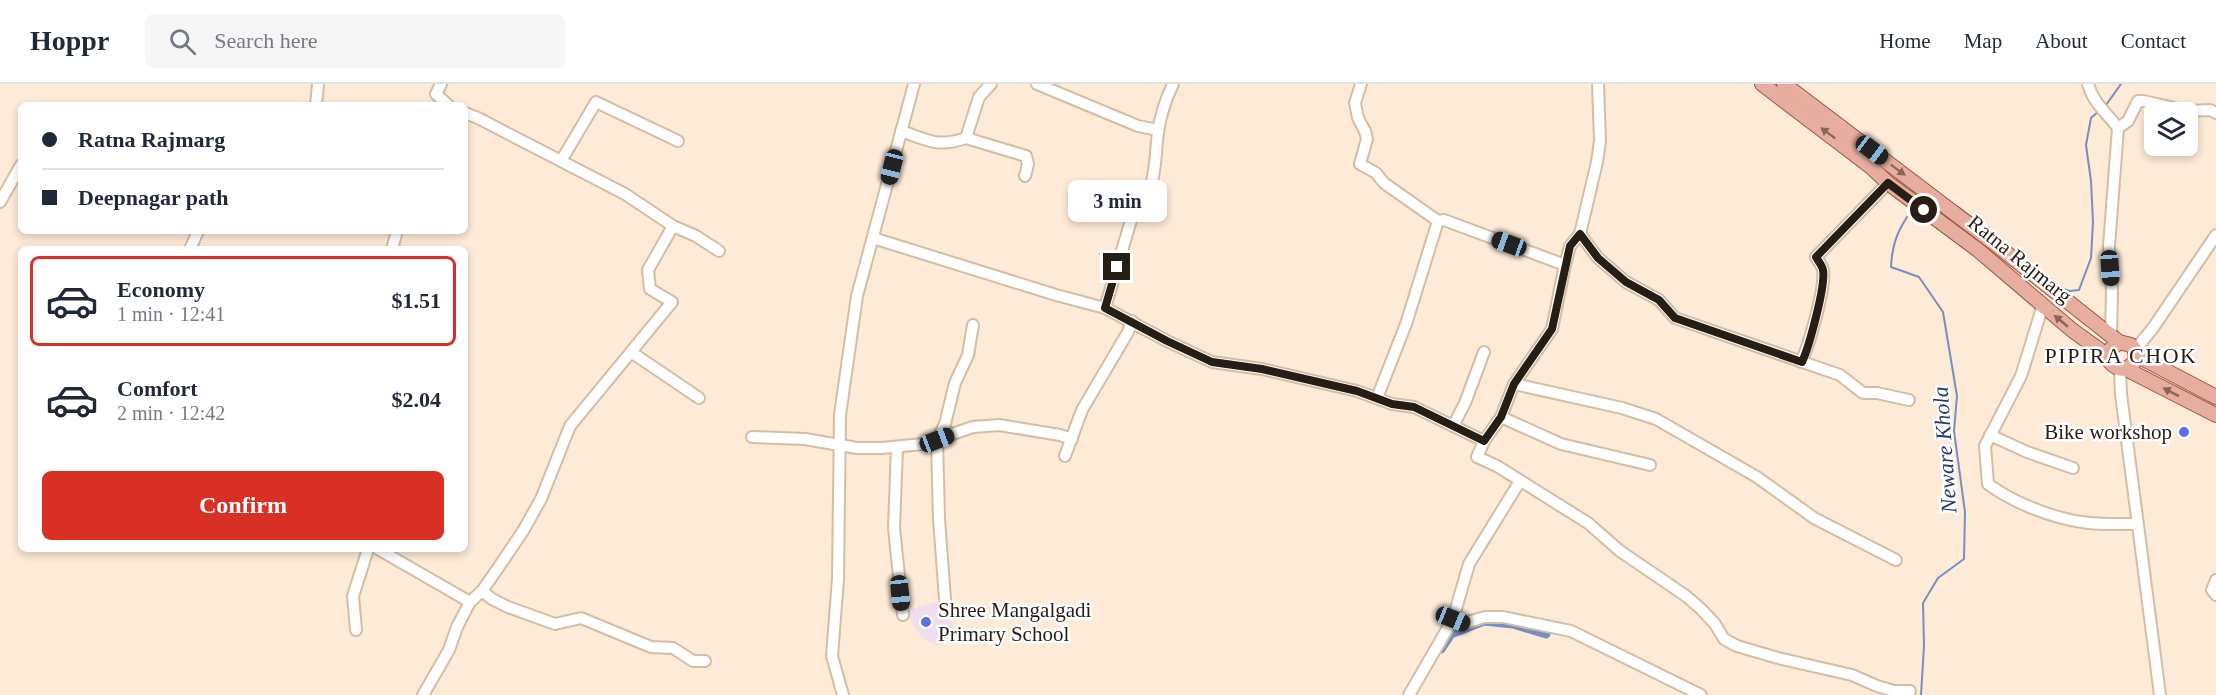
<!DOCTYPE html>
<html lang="en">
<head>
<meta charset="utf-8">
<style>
  :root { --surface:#fff; --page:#f6f6f7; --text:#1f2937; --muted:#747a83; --line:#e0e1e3; --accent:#d93025 }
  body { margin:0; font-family:"Times New Roman",serif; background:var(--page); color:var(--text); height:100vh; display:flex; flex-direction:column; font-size:22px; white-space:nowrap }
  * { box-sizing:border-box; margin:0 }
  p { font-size:20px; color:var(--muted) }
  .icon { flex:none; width:33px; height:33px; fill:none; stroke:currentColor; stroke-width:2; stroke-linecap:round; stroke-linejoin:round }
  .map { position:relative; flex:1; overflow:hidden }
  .side { position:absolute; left:18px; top:162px; width:450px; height:306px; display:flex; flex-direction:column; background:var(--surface); border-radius:9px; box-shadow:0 3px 9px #0003 }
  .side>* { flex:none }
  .guide { position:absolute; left:18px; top:18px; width:450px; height:132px; border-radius:9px; box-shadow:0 3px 9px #0003; display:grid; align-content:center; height:132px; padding:0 24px; background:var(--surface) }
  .tools { position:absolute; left:2144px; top:18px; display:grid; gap:12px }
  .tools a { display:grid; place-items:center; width:54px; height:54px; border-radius:9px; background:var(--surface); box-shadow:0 3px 9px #0003; font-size:30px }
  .end { position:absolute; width:27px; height:27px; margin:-14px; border:8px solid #261e15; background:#fff; box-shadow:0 0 0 3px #fff }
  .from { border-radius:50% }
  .bubble { position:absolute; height:42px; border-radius:9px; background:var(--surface); box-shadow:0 3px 9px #0003; font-size:20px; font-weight:800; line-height:42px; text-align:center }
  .car { position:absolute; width:18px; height:36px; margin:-18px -9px; border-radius:8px; box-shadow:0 0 4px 2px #0007; background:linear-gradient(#222 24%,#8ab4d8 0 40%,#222 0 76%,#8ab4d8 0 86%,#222 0) }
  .guide b { display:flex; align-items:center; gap:21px; height:57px; font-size:22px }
  .guide b+b { border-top:2px solid var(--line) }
  .guide i { width:15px; height:15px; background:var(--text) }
  ul { padding:10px 0 0; list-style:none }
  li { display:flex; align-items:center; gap:18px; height:90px; margin:0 12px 9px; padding:0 12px; border:3px solid transparent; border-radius:9px }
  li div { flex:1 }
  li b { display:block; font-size:22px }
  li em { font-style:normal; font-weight:800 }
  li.current { border-color:var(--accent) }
  li>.icon { width:54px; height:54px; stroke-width:1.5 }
  .cta { display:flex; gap:12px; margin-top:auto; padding:12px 24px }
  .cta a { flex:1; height:69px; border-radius:9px; background:var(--accent); color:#fff; font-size:24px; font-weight:800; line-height:69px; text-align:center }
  header { display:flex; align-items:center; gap:36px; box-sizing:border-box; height:84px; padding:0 30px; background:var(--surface); border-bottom:2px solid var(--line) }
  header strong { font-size:28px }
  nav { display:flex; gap:33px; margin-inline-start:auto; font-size:21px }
  .search { width:420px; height:54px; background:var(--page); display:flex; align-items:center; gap:15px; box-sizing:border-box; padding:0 21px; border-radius:9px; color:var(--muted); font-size:22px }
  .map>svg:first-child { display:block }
</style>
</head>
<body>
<header>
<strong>Hoppr</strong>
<div class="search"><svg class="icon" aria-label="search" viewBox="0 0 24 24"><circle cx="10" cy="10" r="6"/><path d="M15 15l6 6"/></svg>Search here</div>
<nav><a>Home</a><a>Map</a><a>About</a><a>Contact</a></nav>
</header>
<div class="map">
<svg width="2216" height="611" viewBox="0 0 2216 611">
  <rect width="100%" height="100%" fill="#fdead7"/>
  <path fill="#eedef0" d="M942 516 958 552 938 562 922 554 905 527Z"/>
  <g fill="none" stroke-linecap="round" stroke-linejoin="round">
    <g stroke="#768fc2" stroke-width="2">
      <path d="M2106 21 2121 0"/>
      <path d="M1958 123 1987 145"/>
      <path d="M1907 133C1896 150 1892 163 1891 183L1919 193 1943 228 1957 312 1954 347 1965 428 1964 475 1938 494 1923 519 1924 562 1921 611"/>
      <path d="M2061 204 2069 207 2079 206 2091 174 2093 138 2091 97 2086 61 2091 34 2099 27"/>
    </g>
    <path stroke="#768fc2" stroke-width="9" d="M1441 565 1451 550 1484 537 1513 540 1546 550"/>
    <g stroke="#d4bda5" stroke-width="14">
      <g id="minor">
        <path d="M441 0 436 10 448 21"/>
        <path d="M1037 0 1138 42 1158 46"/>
        <path d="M1361 0 1355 19 1358 34 1365 47 1367 55 1360 80 1376 89 1384 99 1438 137 1406 240 1377 314"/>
        <path d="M2088 0C2093 19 2107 29 2118 44L2109 162 2112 207 2111 252"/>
        <path d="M316 21 318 0"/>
        <path d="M465 29 478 34 625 110 673 142 696 152 719 167"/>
        <path d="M2118 44 2128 37 2138 17H2143L2187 27 2210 26 2216 29"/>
        <path d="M901 47C928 56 937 64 966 54L979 13 991 0"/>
        <path d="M966 54 1026 72 1028 80 1025 92"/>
        <path d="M561 77 596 18 678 57"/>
        <path d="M0 118 21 81"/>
        <path d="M1438 137 1444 136 1565 181"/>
        <path d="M1580 150 1598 174 1626 198 1659 216 1675 234 1840 291 1863 309H1877L1909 316"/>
        <path d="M873 154 1056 211 1105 224 1167 257 1212 278 1262 285 1357 307 1392 320 1414 323 1484 357 1501 333 1514 300 1552 245 1565 181 1570 162 1580 150 1597 78 1600 57 1598 0"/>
        <path d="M193 165 191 163 198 147"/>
        <path d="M392 165 397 147"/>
        <path d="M2043 221 2021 292 1985 362 1988 400C2012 418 2052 434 2082 438 2100 441 2119 440 2138 440"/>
        <path d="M1105 224 1134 126C1158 106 1154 77 1158 49 1160 32 1166 15 1173 0"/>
        <path d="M2135 266 2153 244 2216 151"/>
        <path d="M631 268 699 314"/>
        <path d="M1801 278C1809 262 1826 202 1823 186 1822 181 1818 177 1816 173L1888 99"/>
        <path d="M2120 285 2121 310 2160 611"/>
        <path d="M1514 300 1622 324 1656 335 1757 393 1814 434 1896 476"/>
        <path d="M1501 333 1561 360 1650 381"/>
        <path d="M1453 342 1465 319 1484 268"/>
        <path d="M1990 351 2027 368 2073 384"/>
        <path d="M752 353 805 355 857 364H882L923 360 973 343 999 341 1060 351 1072 355"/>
        <path d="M1484 357 1477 373 1497 382 1588 439 1620 467 1686 512 1701 525 1715 540 1724 555 1737 562 1778 574 1852 591 1877 602 1894 607H1910"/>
        <path d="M897 364 894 444 903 531"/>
        <path d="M1065 372 1082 326 1128 248 1132 237"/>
        <path d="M378 465 470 518"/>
        <path d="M2216 496 2212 506 2216 511"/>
        <path d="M482 507 492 515 508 523 555 540 581 534 651 563 673 564 693 577H705"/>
        <path d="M945 515 939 435 937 356 945 340 955 299 968 271 973 241"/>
        <path d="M1453 535 1464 539 1485 533H1503L1571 547 1701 611"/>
        <path d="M356 546 353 512 368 465"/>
        <path d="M423 611 449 566 457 543 470 518 482 507 498 484 523 447 541 415 570 342 672 218 650 205 648 186 673 142"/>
        <path d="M843 611 832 572 838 495 840 331 857 212 914 0"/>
        <path d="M1409 611 1453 535 1469 480 1520 397"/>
      </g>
    </g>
    <g stroke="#995744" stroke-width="16">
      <g id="major">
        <path d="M1762 0 1871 83 1888 99 1978 166 2072 246 2108 272"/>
        <path d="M1784 0 1995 160 2119 258 2131 261 2135 266V277C2128 287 2118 287 2110 278V266L2119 258"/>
        <path d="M2136 271 2216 313"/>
        <path d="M2126 285 2216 331"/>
      </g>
    </g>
    <use href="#minor" stroke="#fff" stroke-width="10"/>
    <use href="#major" stroke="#e7ad9e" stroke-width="14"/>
  </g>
  <defs><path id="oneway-solid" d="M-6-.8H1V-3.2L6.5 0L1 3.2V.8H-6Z" transform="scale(1.5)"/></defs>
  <g fill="#86665a">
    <use href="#oneway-solid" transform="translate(1828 49) rotate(-143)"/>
    <use href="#oneway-solid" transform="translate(1898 86) rotate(37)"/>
    <use href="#oneway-solid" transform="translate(2061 237) rotate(-140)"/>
    <use href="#oneway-solid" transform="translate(2171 308) rotate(-153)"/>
  </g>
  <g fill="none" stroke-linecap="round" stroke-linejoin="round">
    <path stroke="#261e15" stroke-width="8" d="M1117 183 1105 224 1167 257 1212 278 1262 285 1357 307 1392 320 1414 323 1484 357 1501 333 1514 300 1552 245 1570 162 1580 150 1598 174 1626 198 1659 216 1675 234 1802 278C1809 263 1826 201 1823 186 1822 181 1818 177 1816 173L1888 99 1924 126"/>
  </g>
  <g fill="#5a70e7" stroke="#fff" stroke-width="2">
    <circle cx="2184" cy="348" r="6"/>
    <circle cx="926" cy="538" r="6"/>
  </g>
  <g text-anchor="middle" stroke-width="5" stroke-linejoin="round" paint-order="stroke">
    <g font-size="21" fill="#261e15" stroke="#fff">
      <text transform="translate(2020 175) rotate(39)" y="7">Ratna Rajmarg</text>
    </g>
    <g font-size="21" fill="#261e15" stroke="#fff" text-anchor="end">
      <text x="2172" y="355">Bike workshop</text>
      <text x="938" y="533" text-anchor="start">Shree Mangalgadi<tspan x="938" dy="24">Primary School</tspan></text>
    </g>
    <g font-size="22" letter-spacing="1.5" fill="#261e15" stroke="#fff">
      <text x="2121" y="279">PIPIRA CHOK</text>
    </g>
    <g font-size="22" font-style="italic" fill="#1e3877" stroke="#fff">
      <text transform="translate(1944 366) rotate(-94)" y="8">Neware Khola</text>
    </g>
  </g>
</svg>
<div class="tools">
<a><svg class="icon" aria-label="layers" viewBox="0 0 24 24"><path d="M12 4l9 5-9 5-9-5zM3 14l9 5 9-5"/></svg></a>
</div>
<i class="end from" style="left:1924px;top:126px"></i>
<i class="end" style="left:1117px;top:183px"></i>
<div class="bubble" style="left:1068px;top:96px;width:99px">3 min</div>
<i class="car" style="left:1872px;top:66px;rotate:127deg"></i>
<i class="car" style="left:892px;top:83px;rotate:194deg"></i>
<i class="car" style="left:1509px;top:160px;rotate:290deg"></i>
<i class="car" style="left:2110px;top:184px;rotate:176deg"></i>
<i class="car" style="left:937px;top:356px;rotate:69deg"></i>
<i class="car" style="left:900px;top:509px;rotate:174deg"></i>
<i class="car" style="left:1453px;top:535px;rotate:112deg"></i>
<div class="guide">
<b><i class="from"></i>Ratna Rajmarg</b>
<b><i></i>Deepnagar path</b>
</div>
<section class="side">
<ul>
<li class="current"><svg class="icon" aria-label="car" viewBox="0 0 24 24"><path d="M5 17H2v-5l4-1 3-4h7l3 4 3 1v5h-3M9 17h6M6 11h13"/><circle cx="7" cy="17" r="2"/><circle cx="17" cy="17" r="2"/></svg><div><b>Economy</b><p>1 min · 12:41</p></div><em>$1.51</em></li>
<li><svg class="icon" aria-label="car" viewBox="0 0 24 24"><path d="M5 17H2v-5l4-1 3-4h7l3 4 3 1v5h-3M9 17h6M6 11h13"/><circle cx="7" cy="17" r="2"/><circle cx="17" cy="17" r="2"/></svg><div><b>Comfort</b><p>2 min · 12:42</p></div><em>$2.04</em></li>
</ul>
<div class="cta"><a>Confirm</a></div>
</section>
</div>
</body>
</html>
